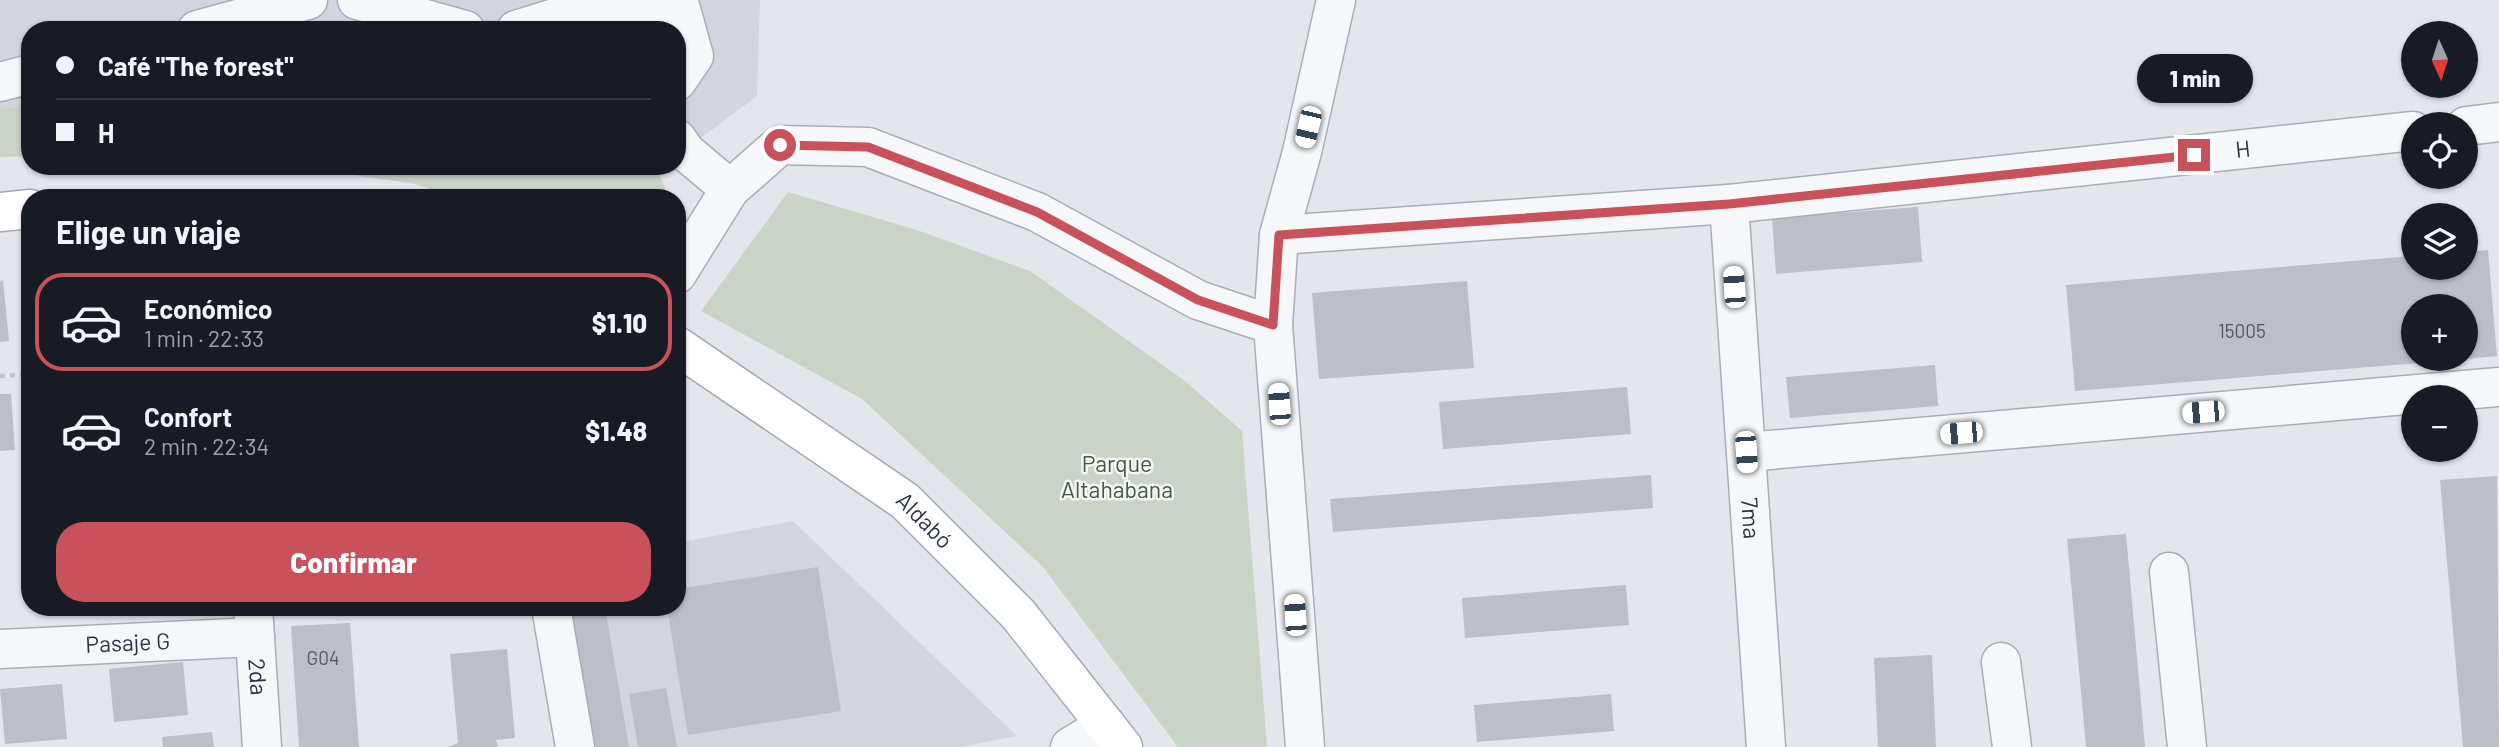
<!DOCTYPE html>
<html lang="es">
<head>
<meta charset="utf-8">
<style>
  :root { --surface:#171b24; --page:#242831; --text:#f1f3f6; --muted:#9ea1a6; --line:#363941; --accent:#c8515b }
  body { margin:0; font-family:Barlow,sans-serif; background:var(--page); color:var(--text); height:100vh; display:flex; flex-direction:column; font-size:26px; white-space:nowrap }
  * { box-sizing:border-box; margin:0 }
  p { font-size:23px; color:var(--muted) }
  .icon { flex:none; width:38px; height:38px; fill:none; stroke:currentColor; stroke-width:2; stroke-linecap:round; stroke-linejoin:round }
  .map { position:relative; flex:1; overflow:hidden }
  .sheet { position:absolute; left:21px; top:189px; width:665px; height:427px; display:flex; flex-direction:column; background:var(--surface); border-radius:28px; box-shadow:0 2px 5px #0004 }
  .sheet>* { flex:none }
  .guide { position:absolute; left:21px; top:21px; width:665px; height:154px; border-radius:28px; box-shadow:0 2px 5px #0004; display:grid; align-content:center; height:154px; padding:0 35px; background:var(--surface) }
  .needle { width:46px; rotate:177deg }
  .controls { position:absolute; left:2401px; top:21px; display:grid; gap:14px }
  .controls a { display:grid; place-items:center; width:77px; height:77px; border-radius:50%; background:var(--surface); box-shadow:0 2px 5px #0004; font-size:35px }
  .end { position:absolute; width:32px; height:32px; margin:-16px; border:9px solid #c8515b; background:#fff; box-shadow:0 0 0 4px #fff }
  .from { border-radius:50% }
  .bubble { position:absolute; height:49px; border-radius:24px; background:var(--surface); box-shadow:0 2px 5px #0004; font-size:23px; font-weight:800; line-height:49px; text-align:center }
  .car { position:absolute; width:21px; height:42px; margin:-21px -10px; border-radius:9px; box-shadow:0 0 5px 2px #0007; background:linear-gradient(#fff 24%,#345 0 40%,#fff 0 76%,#345 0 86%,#fff 0) }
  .guide b { display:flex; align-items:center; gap:24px; height:66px; font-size:26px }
  .guide b+b { border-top:2px solid var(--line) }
  .guide i { width:18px; height:18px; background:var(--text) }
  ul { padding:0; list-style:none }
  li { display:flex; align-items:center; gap:21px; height:98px; margin:0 14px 10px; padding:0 21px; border:4px solid transparent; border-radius:28px }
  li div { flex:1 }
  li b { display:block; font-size:26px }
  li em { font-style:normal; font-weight:800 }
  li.selected { border-color:var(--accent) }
  li>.icon { width:63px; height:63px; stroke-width:1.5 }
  h2 { padding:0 35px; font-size:32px; line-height:84px }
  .action { display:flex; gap:14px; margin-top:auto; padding:14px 35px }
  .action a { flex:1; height:80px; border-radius:28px; background:var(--accent); color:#fff; font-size:28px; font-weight:800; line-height:80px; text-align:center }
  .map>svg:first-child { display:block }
</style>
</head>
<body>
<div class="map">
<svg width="2499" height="747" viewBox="0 0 2499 747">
  <rect width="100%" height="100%" fill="#e4e6eb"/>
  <g fill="#d2d5dd">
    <path d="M0 0H760L757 96 677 156V30H30V125L0 128Z"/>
    <path d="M793 521 1017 736 959 747H579L552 607H677V543Z"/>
  </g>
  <g fill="#c8d4c5">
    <path d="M30 106V156L0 157V109Z"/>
    <path d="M291 166H656L669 198H457L415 184Z"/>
    <path d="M788 192 917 230 1030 271 1185 381 1242 431 1267 747H1178L1043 567 862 399 701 311Z"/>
  </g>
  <g fill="#bbbfc7">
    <path d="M1918 207 1922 262 1776 274 1772 218Z"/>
    <path d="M2488 250 2497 356 2466 359V306H2413V359L2444 361 2075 391 2066 285 2413 256V268H2466V252Z"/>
    <path d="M3 280 9 341 0 342V281Z"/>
    <path d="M1467 281 1474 368 1319 379 1312 293Z"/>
    <path d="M1935 365 1938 406 1790 418 1786 377Z"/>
    <path d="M1627 387 1631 434 1443 449 1439 402Z"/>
    <path d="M0 394H11L15 450 0 451Z"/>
    <path d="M1651 475 1653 508 1333 532 1330 499Z"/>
    <path d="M2497 476 2499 747H2463L2440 480Z"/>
    <path d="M2126 534 2145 747H2086L2067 539Z"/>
    <path d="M818 567 841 711 688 735 667 607H677V589Z"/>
    <path d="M1626 585 1629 625 1465 638 1462 598Z"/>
    <path d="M564 607H605L629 747H588Z"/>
    <path d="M350 623 359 747H299L291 626Z"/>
    <path d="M507 649 515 738 496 740 498 747H448L458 743 450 654Z"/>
    <path d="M1932 655 1936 747H1878L1874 658Z"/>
    <path d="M183 662 188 715 114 722 109 669Z"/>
    <path d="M62 684 67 739 5 744 0 689Z"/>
    <path d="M666 688 677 747H638L629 694Z"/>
    <path d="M1611 694 1614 731 1477 742 1474 705Z"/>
    <path d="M212 732 214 747H163L162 737Z"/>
  </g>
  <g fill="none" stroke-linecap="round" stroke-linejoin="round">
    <g stroke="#a9adb5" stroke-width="41">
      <g id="minor">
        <path d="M357 0 465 30"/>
        <path d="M197 30 308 0"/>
        <path d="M516 30 590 7 679 2 694 56 677 81"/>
        <path d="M0 82 30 74"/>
        <path d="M2466 126 2499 122"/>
        <path d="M677 139 686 152 730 189"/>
        <path id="s1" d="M1729 204 1766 747"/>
        <path id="s2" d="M1279 235 1729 204 2413 131"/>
        <path d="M677 274 730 189 780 145 868 147 1037 212 1198 300 1273 325"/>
        <path d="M1746 452 2499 387"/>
        <path d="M2169 572 2187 747"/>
        <path id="s3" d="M253 607 262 747"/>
        <path d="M551 607 575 747"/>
        <path id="s4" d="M0 649 255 637"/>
        <path d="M2001 662 2012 747"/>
        <path d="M1070 747 1106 725"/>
        <path d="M1305 747 1273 325 1279 235 1302 152 1336 0"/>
      </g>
    </g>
    <g stroke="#a3aab6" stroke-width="41">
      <g id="major">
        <path d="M0 212 30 209"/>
        <path id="s5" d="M677 346 905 501 1018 614 1123 747"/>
      </g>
    </g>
    <path stroke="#c1c4c9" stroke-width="4.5" stroke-dasharray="5 5" stroke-linecap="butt" d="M0 376 30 374"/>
    <use href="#minor" stroke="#f6f7f9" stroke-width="38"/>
    <use href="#major" stroke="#fff" stroke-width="38"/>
  </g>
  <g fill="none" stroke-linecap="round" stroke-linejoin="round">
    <path stroke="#c8515b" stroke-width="9" d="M780 145 868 147 1037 212 1198 300 1273 325 1279 235 1729 204 2194 155"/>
  </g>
  <g text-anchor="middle" stroke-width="5" stroke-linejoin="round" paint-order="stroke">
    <g font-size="19" fill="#505663">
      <text x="2242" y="338">15005</text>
      <text x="323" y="665">G04</text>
    </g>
    <g font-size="23" fill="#2c3342" stroke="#f3f5f8">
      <text dy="8" stroke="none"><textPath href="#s2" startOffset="968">H</textPath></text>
      <text dy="8" stroke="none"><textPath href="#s1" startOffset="315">7ma</textPath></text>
      <text dy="8" stroke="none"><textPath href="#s5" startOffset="303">Aldabó</textPath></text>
      <text dy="8" stroke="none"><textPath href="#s4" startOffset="128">Pasaje G</textPath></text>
      <text dy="8" stroke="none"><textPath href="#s3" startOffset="70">2da</textPath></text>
    </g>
    <g font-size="23" fill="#3e5d3a" stroke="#f3f5f8">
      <text x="1117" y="472">Parque<tspan x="1117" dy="26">Altahabana</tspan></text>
    </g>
  </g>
</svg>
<div class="controls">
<a><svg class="needle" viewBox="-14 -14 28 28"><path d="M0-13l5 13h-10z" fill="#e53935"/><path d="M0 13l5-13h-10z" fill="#9ea1a6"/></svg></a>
<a><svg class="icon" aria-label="locate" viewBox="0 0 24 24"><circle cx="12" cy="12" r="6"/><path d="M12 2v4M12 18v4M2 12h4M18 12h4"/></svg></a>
<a><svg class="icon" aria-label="layers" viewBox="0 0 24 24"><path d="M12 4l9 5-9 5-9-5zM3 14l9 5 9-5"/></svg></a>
<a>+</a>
<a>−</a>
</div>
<i class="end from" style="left:780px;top:145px"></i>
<i class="end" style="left:2194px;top:155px"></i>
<div class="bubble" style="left:2137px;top:54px;width:116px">1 min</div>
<i class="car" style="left:1308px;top:127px;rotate:193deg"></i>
<i class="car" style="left:1734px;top:287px;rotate:356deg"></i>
<i class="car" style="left:1279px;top:404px;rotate:356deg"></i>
<i class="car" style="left:2203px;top:412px;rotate:265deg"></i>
<i class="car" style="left:1961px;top:433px;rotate:265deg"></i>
<i class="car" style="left:1746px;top:452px;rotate:176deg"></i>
<i class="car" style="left:1295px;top:615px;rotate:356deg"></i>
<div class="guide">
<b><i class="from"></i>Café &quot;The forest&quot;</b>
<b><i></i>H</b>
</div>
<section class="sheet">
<h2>Elige un viaje</h2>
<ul>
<li class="selected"><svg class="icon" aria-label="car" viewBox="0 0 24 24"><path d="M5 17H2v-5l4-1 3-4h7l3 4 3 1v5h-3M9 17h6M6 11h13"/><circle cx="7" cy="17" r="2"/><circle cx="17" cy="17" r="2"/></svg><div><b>Económico</b><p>1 min · 22:33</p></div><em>$1.10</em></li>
<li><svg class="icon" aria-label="car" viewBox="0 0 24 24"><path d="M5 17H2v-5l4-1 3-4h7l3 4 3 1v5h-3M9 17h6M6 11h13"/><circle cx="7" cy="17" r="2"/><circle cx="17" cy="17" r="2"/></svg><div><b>Confort</b><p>2 min · 22:34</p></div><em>$1.48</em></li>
</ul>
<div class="action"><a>Confirmar</a></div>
</section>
</div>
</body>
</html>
